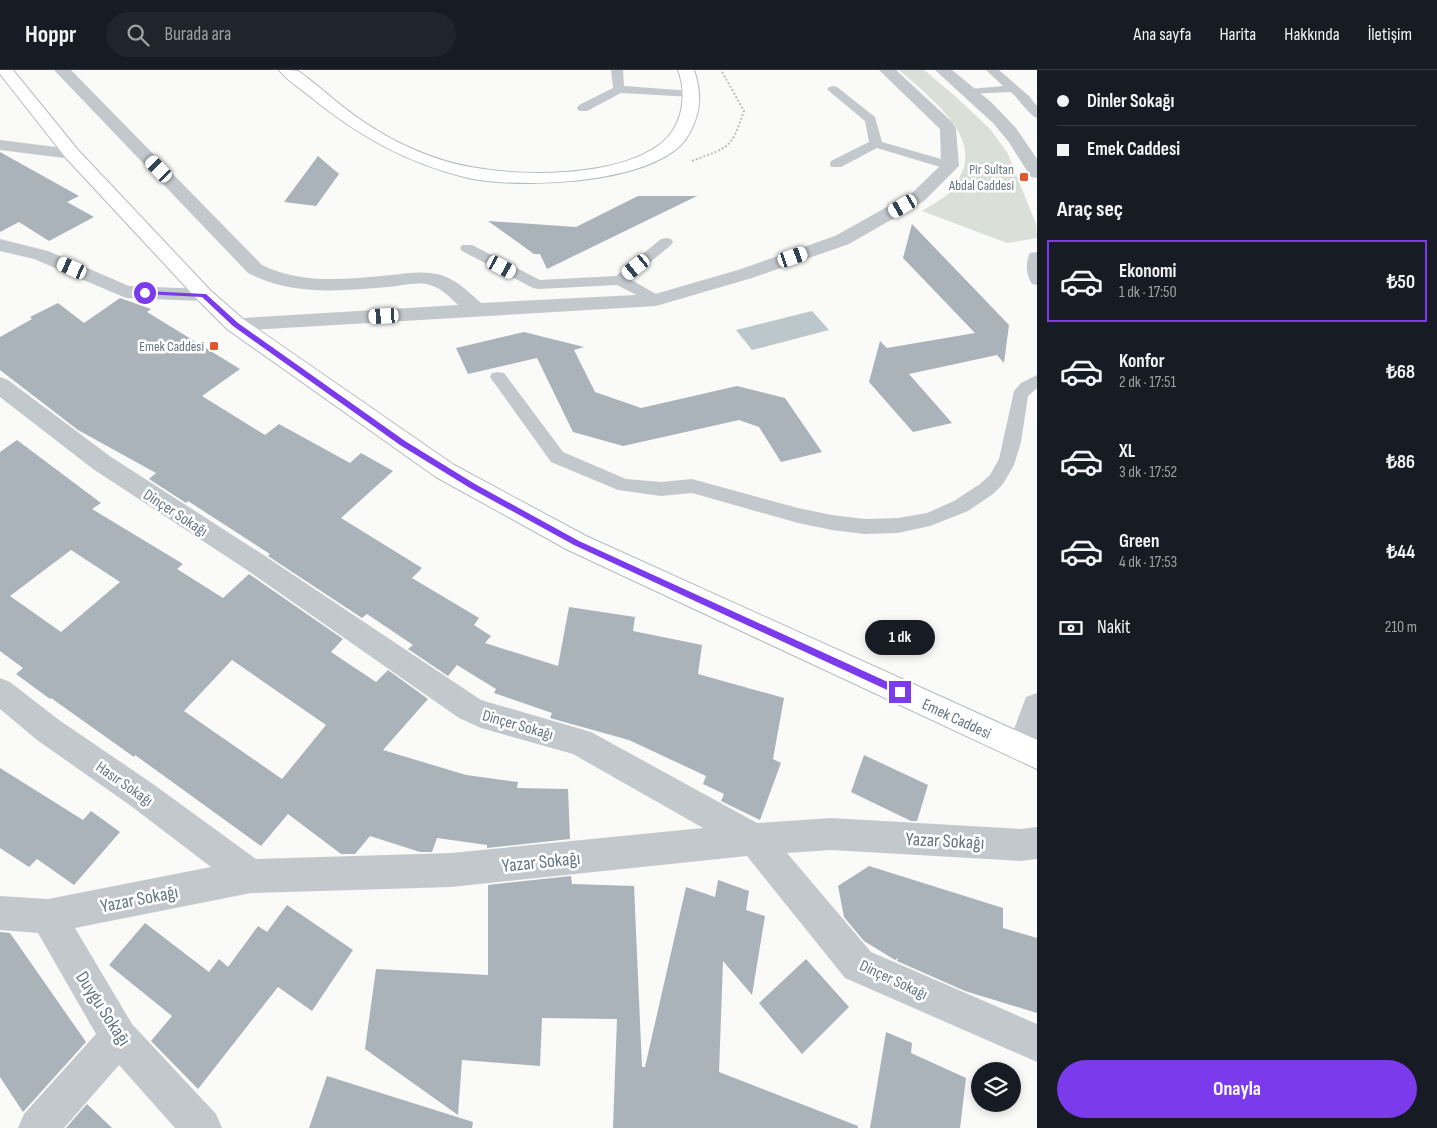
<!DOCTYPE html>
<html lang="tr">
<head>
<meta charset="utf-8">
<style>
  :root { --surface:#171b24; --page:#20242c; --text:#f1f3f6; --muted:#9ea1a6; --line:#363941; --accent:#7c3aed }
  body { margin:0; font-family:"Sofia Sans Condensed",sans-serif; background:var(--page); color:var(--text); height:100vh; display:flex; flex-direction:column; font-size:19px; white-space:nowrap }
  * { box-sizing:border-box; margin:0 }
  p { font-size:16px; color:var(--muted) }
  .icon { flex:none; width:28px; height:28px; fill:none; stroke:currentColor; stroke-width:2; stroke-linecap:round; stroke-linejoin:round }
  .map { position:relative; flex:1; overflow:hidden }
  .drawer { display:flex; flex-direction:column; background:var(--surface); width:400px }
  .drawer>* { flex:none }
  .hud { display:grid; align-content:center; height:110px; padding:0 20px; background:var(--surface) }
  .controls { position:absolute; left:971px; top:992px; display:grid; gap:10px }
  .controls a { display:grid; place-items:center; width:50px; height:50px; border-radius:50%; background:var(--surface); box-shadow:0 2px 8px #0003; font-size:25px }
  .end { position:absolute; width:22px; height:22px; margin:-11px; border:6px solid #7c3aed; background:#fff; box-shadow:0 0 0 2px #fff }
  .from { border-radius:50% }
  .bubble { position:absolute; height:35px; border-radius:18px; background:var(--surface); box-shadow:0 2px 8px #0003; font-size:16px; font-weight:700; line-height:35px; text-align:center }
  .car { position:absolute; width:15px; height:30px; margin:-15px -8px; border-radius:6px; box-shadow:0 0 4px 1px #0007; background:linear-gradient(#fff 24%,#345 0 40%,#fff 0 76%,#345 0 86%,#fff 0) }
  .hud b { display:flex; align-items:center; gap:18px; height:48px; font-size:19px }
  .hud b+b { border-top:1px solid var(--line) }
  .hud i { width:12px; height:12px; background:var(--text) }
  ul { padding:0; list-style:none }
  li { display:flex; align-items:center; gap:15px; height:82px; margin:0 10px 8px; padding:0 10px; border:2px solid transparent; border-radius:0px }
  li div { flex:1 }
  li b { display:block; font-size:19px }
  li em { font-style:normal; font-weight:700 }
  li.on { border-color:var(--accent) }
  li>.icon { width:45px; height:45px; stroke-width:1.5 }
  h2 { padding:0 20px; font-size:22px; line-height:60px }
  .pay { display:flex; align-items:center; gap:12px; height:55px; padding:0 20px; font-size:19px }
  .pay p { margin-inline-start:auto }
  .primary-button { display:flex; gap:10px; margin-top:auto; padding:10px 20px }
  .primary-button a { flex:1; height:58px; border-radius:30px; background:var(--accent); color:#fff; font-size:20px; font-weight:700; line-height:58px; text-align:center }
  header { display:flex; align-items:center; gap:30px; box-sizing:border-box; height:70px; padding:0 25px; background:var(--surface); border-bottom:1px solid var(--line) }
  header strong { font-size:24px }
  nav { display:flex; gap:28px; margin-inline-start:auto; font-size:18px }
  .search { width:350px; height:45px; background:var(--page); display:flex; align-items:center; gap:12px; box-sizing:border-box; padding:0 18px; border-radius:28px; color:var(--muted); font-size:19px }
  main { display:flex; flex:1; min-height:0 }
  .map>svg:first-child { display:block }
</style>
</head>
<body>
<header>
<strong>Hoppr</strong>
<div class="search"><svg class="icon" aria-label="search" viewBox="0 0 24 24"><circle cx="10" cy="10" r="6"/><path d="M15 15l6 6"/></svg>Burada ara</div>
<nav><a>Ana sayfa</a><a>Harita</a><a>Hakkında</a><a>İletişim</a></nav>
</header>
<main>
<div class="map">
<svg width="1037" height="1058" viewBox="0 0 1037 1058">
  <rect width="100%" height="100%" fill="#fafaf8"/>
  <path fill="#dadfd7" d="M899 0H924L956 27 990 59 1007 82 1036 154 1037 168 1007 173 922 141C931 135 943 129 951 121 954 118 956 112 959 108 985 67 926 24 899 0Z"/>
  <path fill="#bbc7cb" d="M812 241 829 260 752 280 736 260Z"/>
  <g fill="#aab3b9" fill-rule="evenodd">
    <path d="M0 82 79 126 67 132 94 147 49 171 19 152 0 162Z"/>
    <path d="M318 86 339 104 316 136 284 132Z"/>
    <path d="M638 126H697L547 199 540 184H534L488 151 576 157Z"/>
    <path d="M912 154 1009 255 1004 293 997 285 909 304 952 353 913 362 869 312 880 271 887 278 975 263 903 188Z"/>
    <path d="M120 228 151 239 147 242 240 299 202 326 265 365 279 354 350 393 361 383 393 401 341 448 422 498 412 508 479 548 474 555 491 566 485 573 558 596 569 537 635 547 633 561 702 575 698 604 784 628 773 689 781 693 760 750 721 731 724 724 703 714 706 706 629 670 550 648 552 643 494 623 496 619 457 595 448 606 408 579 413 575 367 544 362 548 268 486 270 484 188 431 186 433 149 409 156 403 78 360 0 300V267L32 249 30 247 58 233 84 253Z"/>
    <path d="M524 262 584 277 574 280 595 322 641 338 737 316 785 328 822 382 781 392 759 357 739 350 623 376 573 362 537 288 468 304 456 278Z"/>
    <path d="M17 370 101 433 92 439 183 494 177 499 223 528 249 504 343 569 331 582 376 612 388 600 428 629 383 680 466 705 518 712 517 718 568 719 570 769 487 778V775L437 768 432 782H420L370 766 355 784H341L288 744 261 776 135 685 134 687 51 628 50 629 16 604 23 598 0 581V382ZM71 480 120 512 61 562 10 526ZM232 590 326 655 282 709 184 641Z"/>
    <path d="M864 685 928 715 917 751H911L851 722Z"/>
    <path d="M0 698 83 750 91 741 120 762 74 815 37 789 29 797 0 778Z"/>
    <path d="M869 796 1003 838V858L1037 868V943L965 921 897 891 898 888 895 890 864 871 844 847 838 816Z"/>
    <path d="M571 806 572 814 634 816 642 997H645L686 817 715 827 718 810 749 821 746 840 765 846 752 925 723 891 719 1002 858 1056V1058H613L617 949 542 948 540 996 462 990 458 1045 365 979 376 899 488 905V815Z"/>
    <path d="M287 835 353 880 312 941 278 917 198 1019 151 971 172 946 109 895 145 853 209 902 219 889 228 897 258 856 267 862Z"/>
    <path d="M0 862 10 863 86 972 23 1042 0 1007Z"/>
    <path d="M806 889 849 937 802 984 759 933Z"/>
    <path d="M886 962 912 973 911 983 966 1008 960 1058H870Z"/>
    <path d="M327 1006 473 1052 472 1058H309Z"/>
    <path d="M87 1034 112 1058H66Z"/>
  </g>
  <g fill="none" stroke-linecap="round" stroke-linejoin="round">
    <g stroke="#b3babf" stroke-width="2">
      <g id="secondary">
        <path d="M0 0H13L78 80 211 221 243 249 454 395 586 466 1037 670V699L568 480 436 407 227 259 197 229 66 88 0 4Z"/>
        <path d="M279 0C285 0 293 0 298 1 305 5 312 12 319 17 334 30 350 43 367 54 397 74 435 91 471 97 524 107 615 107 659 75 682 58 688 27 678 0H694C699 14 701 30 697 45 694 55 689 67 681 75 641 114 521 119 468 108 406 93 357 65 308 25 299 17 286 10 279 0Z"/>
      </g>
    </g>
    <path stroke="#bbbfc2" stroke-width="2" stroke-dasharray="2 2" stroke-linecap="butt" d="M692 91C730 76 730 81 744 41L721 0"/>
    <g fill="#c3c8cc" fill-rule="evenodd">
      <path d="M611 0H623L624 16 692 21 698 24 692 27 621 23 587 41H579L577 38 579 35 613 18Z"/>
      <path d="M986 0H999L1029 26 1037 36V48C1030 46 1018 28 1011 22L966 24 964 22 966 20 970 19 1003 16Z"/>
      <path d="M833 16 837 17 875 47 882 72 955 93 956 96 950 100 877 78 841 97H831L830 94 831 91 869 72 865 51 829 21 827 19 829 17Z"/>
      <path d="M666 168 671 169 673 172 671 175 630 209 661 227 664 230 661 233 656 235 617 215 538 219 533 218 462 181 460 178 462 175H472L540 210 616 206 661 169Z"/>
      <path d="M1037 182V215L1032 214C1026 205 1025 193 1030 183Z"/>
      <path d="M498 302 504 303 563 382 626 409 661 412 692 409 798 438 832 445 865 449 898 448 927 443 954 431 980 414 990 405 999 389 1014 321 1021 313 1037 305V318L1028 326 1021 372 1014 395 1003 414 993 424 968 441 930 456 898 463 865 464 832 460 798 453 692 423 661 426 618 420 551 392 490 307 492 303Z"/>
    </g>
    <g fill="#c3c8cc" fill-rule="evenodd">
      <path d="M54 0H71L262 195C302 215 348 209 391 205 409 203 426 200 444 206 459 212 470 223 481 233L655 224 738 200 835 166 912 123 941 95 940 59 879 0H896L952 52 956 59 959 96 924 131 849 174 752 208 656 236 235 261 227 259 224 254 227 249 458 235C450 227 441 218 430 215 417 211 401 216 387 217 340 221 292 226 248 203Z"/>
      <path d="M935 0H952L991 32 1016 58 1037 89V108L1031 107 1008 71 993 53Z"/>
      <path d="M0 70 72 79 78 80 81 84 78 88 72 89 0 80Z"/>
      <path d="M0 169 48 181 129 216 204 219 211 221 214 225 211 229 204 231 126 228 34 189 0 181Z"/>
      <path d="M0 307 8 310 111 387 262 484 481 630 591 662 757 753 831 748 1021 759 1037 757V789L1021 791 831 780 787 783 871 882 1037 954V992L845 908 747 786 451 817 251 823 75 858 132 954 216 1044 222 1058H175L119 995 64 1058H18L24 1044 96 964 38 863 0 860V826L48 829 211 797 131 736 37 670 0 639V608L10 612 59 650 153 714 256 789 451 783 703 758 573 684 481 658 459 648 244 498 93 399 0 327Z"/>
      <path d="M1037 623V679L1033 688 1022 692 1011 688 1007 678 1026 627Z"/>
    </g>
    <use href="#secondary" fill="#fff" fill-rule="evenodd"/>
  </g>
  <path fill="#7c3aed" d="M145 221 206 224 238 253 405 371 475 414 579 471 903 619V624H896L574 475 470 418 400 375 233 256 202 227 143 224Z"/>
  <g fill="#e4572e" stroke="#fff" stroke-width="2">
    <rect x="1019" y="102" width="10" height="10" rx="2.5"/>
    <rect x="209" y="271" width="10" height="10" rx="2.5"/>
  </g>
  <g text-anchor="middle" stroke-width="5" stroke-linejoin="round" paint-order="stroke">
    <g font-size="14" fill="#657683" stroke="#fff" text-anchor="end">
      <text x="1014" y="104">Pir Sultan<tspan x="1014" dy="16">Abdal Caddesi</tspan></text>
      <text x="204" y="281">Emek Caddesi</text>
    </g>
    <g font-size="16" fill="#657683" stroke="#fff">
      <text transform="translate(176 442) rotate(33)" y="6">Dinçer Sokağı</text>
      <text transform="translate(957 648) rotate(25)" y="6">Emek Caddesi</text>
      <text transform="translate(518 654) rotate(16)" y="6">Dinçer Sokağı</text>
      <text transform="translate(125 713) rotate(35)" y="6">Hasır Sokağı</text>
      <text transform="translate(894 909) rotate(25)" y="6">Dinçer Sokağı</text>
    </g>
    <g font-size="19" fill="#657683" stroke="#fff">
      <text transform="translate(945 770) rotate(3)" y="7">Yazar Sokağı</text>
      <text transform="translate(541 791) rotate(-6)" y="7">Yazar Sokağı</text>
      <text transform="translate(139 828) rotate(-11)" y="7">Yazar Sokağı</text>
      <text transform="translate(104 938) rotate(57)" y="7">Duygu Sokağı</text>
    </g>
  </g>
</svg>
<div class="controls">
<a><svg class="icon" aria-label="layers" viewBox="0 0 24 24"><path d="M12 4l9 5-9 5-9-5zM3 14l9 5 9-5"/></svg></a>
</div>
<i class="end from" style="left:145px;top:223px"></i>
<i class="end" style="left:900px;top:622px"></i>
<div class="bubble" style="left:865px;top:550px;width:70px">1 dk</div>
<i class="car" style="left:159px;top:99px;rotate:316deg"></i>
<i class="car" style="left:903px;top:136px;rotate:240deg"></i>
<i class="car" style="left:793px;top:187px;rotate:71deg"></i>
<i class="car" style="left:502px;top:197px;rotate:118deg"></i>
<i class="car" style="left:636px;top:197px;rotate:231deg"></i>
<i class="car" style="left:72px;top:198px;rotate:294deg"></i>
<i class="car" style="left:384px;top:246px;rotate:267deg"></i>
</div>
<section class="drawer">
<div class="hud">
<b><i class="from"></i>Dinler Sokağı</b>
<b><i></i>Emek Caddesi</b>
</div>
<h2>Araç seç</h2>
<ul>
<li class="on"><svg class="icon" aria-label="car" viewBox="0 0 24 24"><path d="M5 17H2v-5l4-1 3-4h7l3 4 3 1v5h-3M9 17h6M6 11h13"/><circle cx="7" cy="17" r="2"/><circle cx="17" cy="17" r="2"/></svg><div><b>Ekonomi</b><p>1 dk · 17:50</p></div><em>₺50</em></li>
<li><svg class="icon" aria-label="car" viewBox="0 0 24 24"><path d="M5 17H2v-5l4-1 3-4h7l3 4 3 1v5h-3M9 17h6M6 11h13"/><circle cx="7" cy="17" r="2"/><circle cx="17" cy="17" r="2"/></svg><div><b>Konfor</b><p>2 dk · 17:51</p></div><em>₺68</em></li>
<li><svg class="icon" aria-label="car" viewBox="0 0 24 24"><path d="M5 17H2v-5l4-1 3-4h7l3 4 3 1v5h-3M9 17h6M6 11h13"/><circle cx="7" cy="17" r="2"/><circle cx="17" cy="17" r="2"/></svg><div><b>XL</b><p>3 dk · 17:52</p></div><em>₺86</em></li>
<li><svg class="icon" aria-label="car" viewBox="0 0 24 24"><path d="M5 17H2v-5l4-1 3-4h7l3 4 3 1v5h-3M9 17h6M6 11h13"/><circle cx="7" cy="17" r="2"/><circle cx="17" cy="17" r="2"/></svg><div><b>Green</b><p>4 dk · 17:53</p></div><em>₺44</em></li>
</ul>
<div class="pay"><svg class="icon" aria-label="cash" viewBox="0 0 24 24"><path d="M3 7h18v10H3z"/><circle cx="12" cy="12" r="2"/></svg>Nakit<p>210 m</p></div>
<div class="primary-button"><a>Onayla</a></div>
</section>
</main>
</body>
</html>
